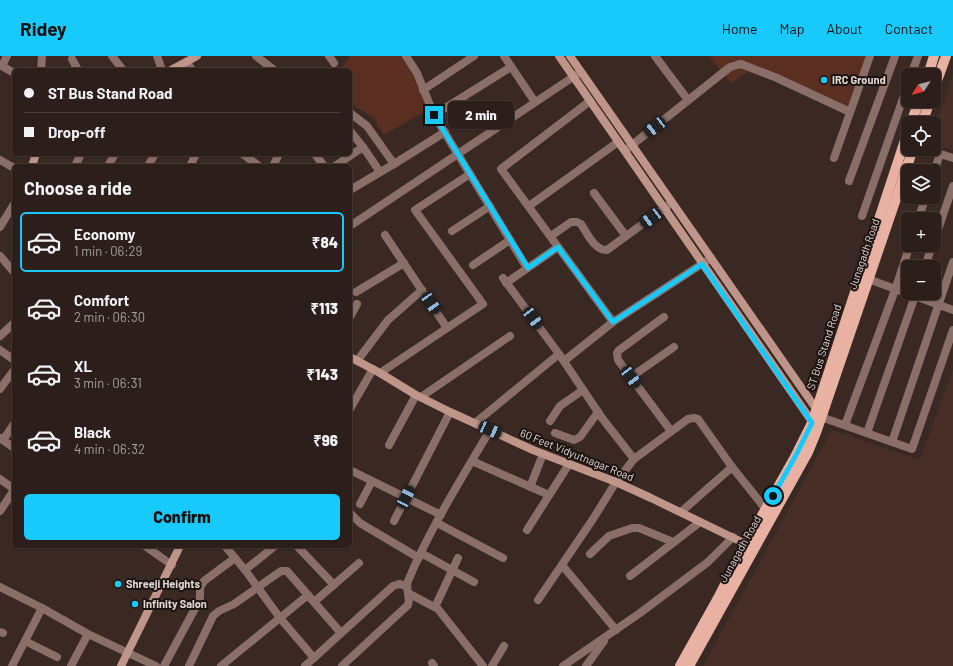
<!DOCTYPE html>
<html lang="en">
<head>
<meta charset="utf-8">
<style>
  :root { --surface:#2c1e1a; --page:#382b27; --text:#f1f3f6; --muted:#a6a2a2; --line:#483c39; --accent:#17cafb }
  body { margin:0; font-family:Barlow,sans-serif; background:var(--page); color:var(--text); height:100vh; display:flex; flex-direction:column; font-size:15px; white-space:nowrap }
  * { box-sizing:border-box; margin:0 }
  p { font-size:13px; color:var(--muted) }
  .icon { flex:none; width:22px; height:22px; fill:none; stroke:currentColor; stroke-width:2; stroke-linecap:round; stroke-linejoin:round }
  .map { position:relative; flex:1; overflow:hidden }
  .drawer { position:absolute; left:12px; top:108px; width:340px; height:384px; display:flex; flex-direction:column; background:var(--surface); border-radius:6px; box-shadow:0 1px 3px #0004,0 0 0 1px var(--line) }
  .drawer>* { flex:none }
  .guide { position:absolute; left:12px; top:12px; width:340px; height:88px; border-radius:6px; box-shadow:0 1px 3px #0004,0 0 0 1px var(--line); display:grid; align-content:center; height:88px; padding:0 12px; background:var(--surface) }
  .needle { width:26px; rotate:234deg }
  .buttons { position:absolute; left:901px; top:12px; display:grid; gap:8px }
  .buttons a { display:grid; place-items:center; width:40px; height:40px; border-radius:6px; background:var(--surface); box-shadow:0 1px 3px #0004,0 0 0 1px var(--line); font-size:20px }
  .end { position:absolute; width:18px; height:18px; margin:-9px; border:5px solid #17cafb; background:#111; box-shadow:0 0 0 2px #111 }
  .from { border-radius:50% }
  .bubble { position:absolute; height:28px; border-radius:6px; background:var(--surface); box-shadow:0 1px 3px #0004,0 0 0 1px var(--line); font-size:13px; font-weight:800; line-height:28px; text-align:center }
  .car { position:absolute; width:12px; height:24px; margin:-12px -6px; border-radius:5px; box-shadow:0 0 3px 1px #0007; background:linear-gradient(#222 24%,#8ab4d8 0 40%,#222 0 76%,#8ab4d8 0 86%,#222 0) }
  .guide b { display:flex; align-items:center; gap:14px; height:38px; font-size:15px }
  .guide b+b { border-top:1px solid var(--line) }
  .guide i { width:10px; height:10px; background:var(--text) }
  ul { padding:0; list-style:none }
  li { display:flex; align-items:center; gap:12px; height:60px; margin:0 8px 6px; padding:0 4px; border:2px solid transparent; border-radius:6px }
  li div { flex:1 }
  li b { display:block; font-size:15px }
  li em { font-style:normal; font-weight:800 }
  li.current { border-color:var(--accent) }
  li>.icon { width:36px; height:36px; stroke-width:1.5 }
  h2 { padding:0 12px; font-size:18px; line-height:48px }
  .cta { display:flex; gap:8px; margin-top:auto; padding:8px 12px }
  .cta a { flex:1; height:46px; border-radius:6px; background:var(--accent); color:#111; font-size:16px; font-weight:800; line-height:46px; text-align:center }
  header { display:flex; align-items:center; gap:24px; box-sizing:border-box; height:56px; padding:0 20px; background:var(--accent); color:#111 }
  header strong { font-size:19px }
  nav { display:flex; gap:22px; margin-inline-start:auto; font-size:14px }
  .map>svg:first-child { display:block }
</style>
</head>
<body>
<header>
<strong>Ridey</strong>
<nav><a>Home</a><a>Map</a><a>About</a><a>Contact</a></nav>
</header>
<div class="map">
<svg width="953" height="610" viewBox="0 0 953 610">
  <rect width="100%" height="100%" fill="#3a2823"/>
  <g fill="#472e27">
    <path d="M953 19V94L934 88V75Z"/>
    <path d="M953 313V610H703L832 374 920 404Z"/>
  </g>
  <g fill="#5b2e22">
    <path d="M350 0H402L432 51 384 79 372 61 350 47V14H340Z"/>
    <path d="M709 0H872L853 54 755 11 731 27Z"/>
  </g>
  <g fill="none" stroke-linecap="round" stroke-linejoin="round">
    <g stroke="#8a6f68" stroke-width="8">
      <path d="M112 0 123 14"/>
      <path d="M157 0 162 14"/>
      <path d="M256 0 274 14"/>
      <path d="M329 0 334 7"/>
      <path d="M406 0 417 17 434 59 527 212"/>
      <path d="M504 0 535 46"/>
      <path d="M655 0 688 44"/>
      <path d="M72 3 78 14"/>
      <path d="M187 6 192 14"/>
      <path d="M0 9 14 17"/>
      <path d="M2 10 7 0"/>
      <path d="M41 14 42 0"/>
      <path d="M911 19 918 0"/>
      <path d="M423 34 474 0"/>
      <path d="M590 45 501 113 613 266"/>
      <path d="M350 57 367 70 394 108 445 76"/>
      <path d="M434 59 511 11"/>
      <path d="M363 91 380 116"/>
      <path d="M627 93 730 11 737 9 741 8 777 22 850 56"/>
      <path d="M924 93 953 102"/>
      <path d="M243 98 259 110"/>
      <path d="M315 98 324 110"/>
      <path d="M834 102 870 0"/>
      <path d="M0 104 14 112"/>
      <path d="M75 110 81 98"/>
      <path d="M108 110 115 98"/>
      <path d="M148 110 155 98"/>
      <path d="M190 110 196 98"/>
      <path d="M273 110 279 98"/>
      <path d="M335 110 363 91 350 75"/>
      <path d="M934 116 940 98"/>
      <path d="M849 125 895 0"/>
      <path d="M350 134 394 108"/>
      <path d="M594 137 626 180"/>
      <path d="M529 150 618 86"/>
      <path d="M862 160 908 28"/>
      <path d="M918 163 926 141"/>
      <path d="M350 170 579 17"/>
      <path d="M0 171 14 148"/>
      <path d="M452 175 490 150"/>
      <path d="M385 179 447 272"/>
      <path d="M551 180 571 166H577L581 168C587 177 595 195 607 194L670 148"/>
      <path d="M934 185 953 130"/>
      <path d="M0 200 14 216"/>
      <path d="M473 209 510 184"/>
      <path d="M925 211 932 189"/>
      <path d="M503 222 559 298 602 362 634 403"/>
      <path d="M868 223 953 254"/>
      <path d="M506 227 558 191"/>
      <path d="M356 236 404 207"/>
      <path d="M350 261 357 248"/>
      <path d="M664 261 618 295 617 297 618 304 671 375"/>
      <path d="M0 280 14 267"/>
      <path d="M0 294 14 304"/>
      <path d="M357 305 388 264 422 234"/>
      <path d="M564 305 613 266 711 202"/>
      <path d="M380 317 483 248 415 154 470 118"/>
      <path d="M631 321 674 291"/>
      <path d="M0 333 14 314"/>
      <path d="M421 341 510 280"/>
      <path d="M350 353 373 313"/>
      <path d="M821 361 912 393 953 274"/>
      <path d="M550 365 560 350 583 334"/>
      <path d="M475 367 559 298"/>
      <path d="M845 369 895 234 910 189"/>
      <path d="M555 377 574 384 580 381 598 356"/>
      <path d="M867 377 916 237"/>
      <path d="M0 382 14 392"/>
      <path d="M3 384 14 368"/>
      <path d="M892 386 953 206"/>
      <path d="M389 389 416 339"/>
      <path d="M472 405 549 439"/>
      <path d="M350 414 441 459"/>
      <path d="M0 423 14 433"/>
      <path d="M530 431 543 398"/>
      <path d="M360 448 372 425"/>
      <path d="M0 455 14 434"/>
      <path d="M681 456 732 411"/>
      <path d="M350 457 360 467 419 502"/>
      <path d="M394 465 450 356"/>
      <path d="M437 467 503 502"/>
      <path d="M527 474 569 408"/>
      <path d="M145 490 172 509"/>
      <path d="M225 490 245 514 280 562 314 602"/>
      <path d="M297 490 334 529"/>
      <path d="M421 497 474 526"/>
      <path d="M590 498 609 480 632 472H639L673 486"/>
      <path d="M562 509 616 574"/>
      <path d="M245 514 275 490"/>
      <path d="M630 520 700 466"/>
      <path d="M0 531 42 552 88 578 156 610"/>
      <path d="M408 537 438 553 483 610"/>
      <path d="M538 544 593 463 616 426 634 403 688 363 694 362 698 363 732 411 768 456"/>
      <path d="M314 546 359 507"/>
      <path d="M435 551 458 502"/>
      <path d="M0 576 3 577"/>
      <path d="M25 585 57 601"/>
      <path d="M432 607 434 610"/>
      <path d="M12 610 42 552"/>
      <path d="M71 610 88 578"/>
      <path d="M164 610 199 545 200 541V532L204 525 235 502"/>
      <path d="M189 610 213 560 219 555 234 548 281 515H287L341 577"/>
      <path d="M221 610 308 539"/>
      <path d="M305 610 393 530 399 528 407 530"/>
      <path d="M342 610 408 549C411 541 405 534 408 525 429 474 462 422 490 374"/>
      <path d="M492 610 504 590"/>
      <path d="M563 610 640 557 708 506 733 481"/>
      <path d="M586 610 604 585"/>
    </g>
    <g stroke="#bf9589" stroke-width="8">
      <path d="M559 0 815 370"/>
      <path d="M570 0 819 357"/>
      <path d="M171 14 197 0"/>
      <path d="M32 110 36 98"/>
      <path d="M350 301 380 317 416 339 450 356 533 394 616 426 651 442 750 490"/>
      <path d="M121 610 180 490"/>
    </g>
    <g stroke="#e8b1a2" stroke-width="10">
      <path d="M928 19 934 0"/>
      <path d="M934 33 946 0"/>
      <path d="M911 67 919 45"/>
      <path d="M922 67 930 45"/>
      <path d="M680 610 717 544 746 488 795 401 812 367 908 75"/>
      <path d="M689 610 808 396 817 374 913 93"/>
    </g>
  </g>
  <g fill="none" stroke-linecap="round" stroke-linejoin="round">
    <path stroke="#17cafb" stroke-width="5" d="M434 59 528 212 558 191 613 266 702 208 812 367 795 401 773 440"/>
  </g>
  <g fill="#17cafb" stroke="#1b1311" stroke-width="1.5">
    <circle cx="824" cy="24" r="4"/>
    <circle cx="118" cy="528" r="4"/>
    <circle cx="135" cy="548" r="4"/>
  </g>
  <g text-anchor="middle" stroke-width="4" stroke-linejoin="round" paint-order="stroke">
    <g font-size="11" font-weight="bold" fill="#e3d7d3" stroke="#1b1311" text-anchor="start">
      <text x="832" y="28">IRC Ground</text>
      <text x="126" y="532">Shreeji Heights</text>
      <text x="143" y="552">Infinity Salon</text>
    </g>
    <g font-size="11" fill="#e3d7d3" stroke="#1b1311">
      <text transform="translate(864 198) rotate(-71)" y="4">Junagadh Road</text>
      <text transform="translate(824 291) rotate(-72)" y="4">ST Bus Stand Road</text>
      <text transform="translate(577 399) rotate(22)" y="4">60 Feet Vidyutnagar Road</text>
      <text transform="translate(740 493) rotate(-61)" y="4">Junagadh Road</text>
    </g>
  </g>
</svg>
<div class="buttons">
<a><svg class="needle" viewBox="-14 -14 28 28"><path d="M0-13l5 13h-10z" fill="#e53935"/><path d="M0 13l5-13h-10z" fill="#a6a2a2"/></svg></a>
<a><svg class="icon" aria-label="locate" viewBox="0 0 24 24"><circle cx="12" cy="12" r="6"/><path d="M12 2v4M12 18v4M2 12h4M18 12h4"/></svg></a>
<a><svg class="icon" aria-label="layers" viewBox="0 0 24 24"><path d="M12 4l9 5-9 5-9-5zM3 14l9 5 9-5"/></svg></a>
<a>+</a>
<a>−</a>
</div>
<i class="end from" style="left:773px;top:440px"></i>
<i class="end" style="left:434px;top:59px"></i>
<div class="bubble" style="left:448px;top:45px;width:66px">2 min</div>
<i class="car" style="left:655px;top:71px;rotate:232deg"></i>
<i class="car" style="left:651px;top:162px;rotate:233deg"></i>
<i class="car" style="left:431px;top:247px;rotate:146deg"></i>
<i class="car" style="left:533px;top:262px;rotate:143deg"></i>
<i class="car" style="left:631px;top:321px;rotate:143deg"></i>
<i class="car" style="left:490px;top:374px;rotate:114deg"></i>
<i class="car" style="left:406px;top:441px;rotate:27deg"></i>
<div class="guide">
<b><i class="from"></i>ST Bus Stand Road</b>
<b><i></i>Drop-off</b>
</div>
<section class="drawer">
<h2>Choose a ride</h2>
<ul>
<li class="current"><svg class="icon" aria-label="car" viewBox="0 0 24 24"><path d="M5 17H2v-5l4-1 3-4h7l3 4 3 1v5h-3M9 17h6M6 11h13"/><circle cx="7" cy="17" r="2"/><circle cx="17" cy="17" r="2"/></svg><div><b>Economy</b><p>1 min · 06:29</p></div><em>₹84</em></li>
<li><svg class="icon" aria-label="car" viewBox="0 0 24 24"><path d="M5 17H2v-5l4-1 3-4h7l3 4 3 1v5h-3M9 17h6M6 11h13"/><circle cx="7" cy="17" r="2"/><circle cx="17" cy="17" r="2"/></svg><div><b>Comfort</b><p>2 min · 06:30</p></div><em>₹113</em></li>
<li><svg class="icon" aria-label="car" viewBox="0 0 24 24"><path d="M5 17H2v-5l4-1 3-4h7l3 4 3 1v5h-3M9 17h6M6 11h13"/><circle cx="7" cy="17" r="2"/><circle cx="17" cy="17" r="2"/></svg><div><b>XL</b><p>3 min · 06:31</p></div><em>₹143</em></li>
<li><svg class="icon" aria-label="car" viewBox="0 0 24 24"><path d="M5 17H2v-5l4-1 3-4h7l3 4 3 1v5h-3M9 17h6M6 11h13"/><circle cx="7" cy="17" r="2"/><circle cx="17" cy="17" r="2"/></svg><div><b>Black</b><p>4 min · 06:32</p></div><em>₹96</em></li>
</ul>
<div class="cta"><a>Confirm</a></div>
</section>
</div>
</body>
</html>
